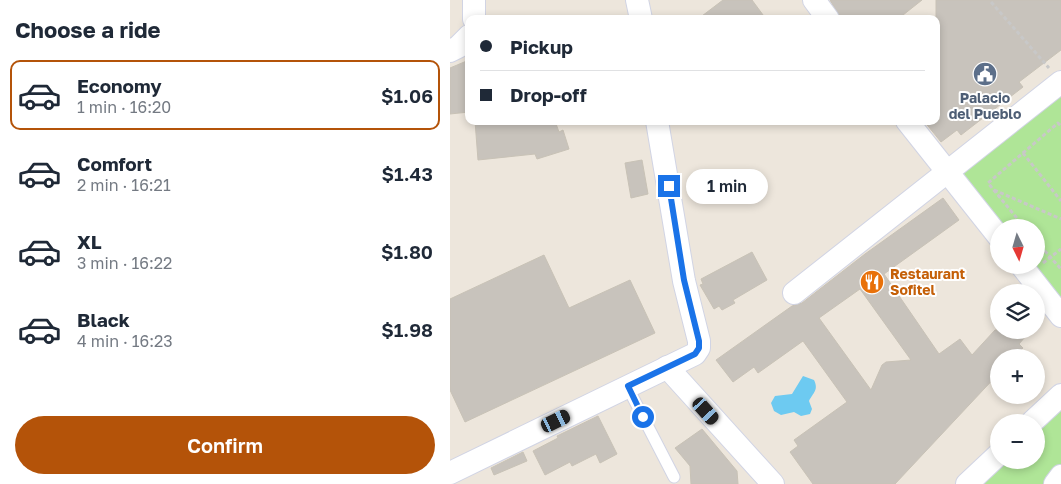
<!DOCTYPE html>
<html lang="en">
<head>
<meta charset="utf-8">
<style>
  :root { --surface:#fff; --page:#f2f2f3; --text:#1f2937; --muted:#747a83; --line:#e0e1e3; --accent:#b45309 }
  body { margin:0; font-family:"Golos Text",sans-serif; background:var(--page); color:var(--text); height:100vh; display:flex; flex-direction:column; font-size:19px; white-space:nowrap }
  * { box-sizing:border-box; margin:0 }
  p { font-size:16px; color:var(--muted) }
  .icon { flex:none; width:28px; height:28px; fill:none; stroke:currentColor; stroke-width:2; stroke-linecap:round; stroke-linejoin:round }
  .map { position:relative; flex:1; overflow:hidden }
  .details { display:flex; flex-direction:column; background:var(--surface); width:450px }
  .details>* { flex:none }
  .hud { position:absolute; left:15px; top:15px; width:475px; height:110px; border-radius:10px; box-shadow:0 2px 8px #0003; display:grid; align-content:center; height:110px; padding:0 15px; background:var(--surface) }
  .needle { width:32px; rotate:175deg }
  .fabs { position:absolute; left:540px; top:219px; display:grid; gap:10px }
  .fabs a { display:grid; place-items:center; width:55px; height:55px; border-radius:50%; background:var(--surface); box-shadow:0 2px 8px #0003; font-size:25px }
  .end { position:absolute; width:22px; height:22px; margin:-11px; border:6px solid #1a73e8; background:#fff; box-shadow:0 0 0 2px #fff }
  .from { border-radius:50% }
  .bubble { position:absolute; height:35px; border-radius:18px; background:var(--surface); box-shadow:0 2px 8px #0003; font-size:16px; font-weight:600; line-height:35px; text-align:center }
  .car { position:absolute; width:15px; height:30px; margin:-15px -8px; border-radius:6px; box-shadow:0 0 4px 1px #0007; background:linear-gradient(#222 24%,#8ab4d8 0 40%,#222 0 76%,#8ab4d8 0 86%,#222 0) }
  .hud b { display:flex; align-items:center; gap:18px; height:48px; font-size:19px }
  .hud b+b { border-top:1px solid var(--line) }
  .hud i { width:12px; height:12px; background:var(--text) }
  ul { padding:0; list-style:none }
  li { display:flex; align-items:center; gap:15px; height:70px; margin:0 10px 8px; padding:0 5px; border:2px solid transparent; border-radius:10px }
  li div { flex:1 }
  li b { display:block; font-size:19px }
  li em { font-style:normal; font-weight:600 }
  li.selected { border-color:var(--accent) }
  li>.icon { width:45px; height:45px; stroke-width:1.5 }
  h2 { padding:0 15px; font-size:22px; line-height:60px }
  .button { display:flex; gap:10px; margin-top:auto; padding:10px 15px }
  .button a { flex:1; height:58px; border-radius:30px; background:var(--accent); color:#fff; font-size:20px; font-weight:600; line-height:58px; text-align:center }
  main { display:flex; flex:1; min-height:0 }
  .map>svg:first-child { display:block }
</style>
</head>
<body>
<main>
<section class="details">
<h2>Choose a ride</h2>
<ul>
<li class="selected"><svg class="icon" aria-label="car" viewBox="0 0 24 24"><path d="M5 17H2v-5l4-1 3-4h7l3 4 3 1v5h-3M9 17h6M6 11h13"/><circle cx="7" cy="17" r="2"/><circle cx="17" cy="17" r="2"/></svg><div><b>Economy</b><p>1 min · 16:20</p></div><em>$1.06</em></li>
<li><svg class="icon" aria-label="car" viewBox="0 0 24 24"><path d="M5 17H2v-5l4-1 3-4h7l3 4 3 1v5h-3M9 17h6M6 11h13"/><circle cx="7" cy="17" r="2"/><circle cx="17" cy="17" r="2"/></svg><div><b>Comfort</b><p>2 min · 16:21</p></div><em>$1.43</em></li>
<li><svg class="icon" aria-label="car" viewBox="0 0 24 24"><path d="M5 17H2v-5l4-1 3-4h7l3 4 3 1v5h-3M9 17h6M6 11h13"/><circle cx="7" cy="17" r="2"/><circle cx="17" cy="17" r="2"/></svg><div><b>XL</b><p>3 min · 16:22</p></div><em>$1.80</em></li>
<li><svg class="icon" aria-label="car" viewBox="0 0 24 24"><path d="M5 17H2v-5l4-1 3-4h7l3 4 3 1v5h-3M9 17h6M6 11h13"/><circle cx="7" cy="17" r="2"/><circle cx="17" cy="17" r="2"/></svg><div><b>Black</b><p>4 min · 16:23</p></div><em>$1.98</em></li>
</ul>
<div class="button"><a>Confirm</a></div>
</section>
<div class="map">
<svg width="611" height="484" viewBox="0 0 611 484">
  <rect width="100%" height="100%" fill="#ede6dc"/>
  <g fill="#afe597">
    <path d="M611 89V305L576 265H586V228H549L495 172Z"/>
    <path d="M611 403V484H521L549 460H586V429Z"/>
  </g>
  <path fill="#6dcaf1" d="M353 376 364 380C369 390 363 393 359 401L362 409 360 414 351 416 344 412 331 415 324 411 321 403 325 396 342 394Z"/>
  <g fill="#c8c3bc" stroke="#c8c2b6" fill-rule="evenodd">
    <path d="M273 0H302L316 19H248Z"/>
    <path d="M380 0H472L448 19H391Z"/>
    <path d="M486 0H611V50L569 82 573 87 511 135 507 130 491 142 474 121H486Z"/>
    <path d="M19 60V112L0 114V68Z"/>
    <path d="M25 121H105L109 132 113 130 119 149 87 159 85 154 28 160Z"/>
    <path d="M192 160 198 194 181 198 175 163Z"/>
    <path d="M493 198 509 220 434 274 489 354 510 339 522 355 545 330H581L569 344 573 348 564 358H549V373L445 484H363L340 452 348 446 344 440 397 402 353 341 308 373 304 367 283 382 266 360 342 306 352 303 415 254ZM410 289 461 360 436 362 432 365 421 390 369 318Z"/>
    <path d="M302 252 317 280 283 300 285 303 272 310 269 306 264 309 250 285 253 284 251 279Z"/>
    <path d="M94 255 119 308 180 280 205 333 15 422 0 390V299Z"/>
    <path d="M148 416 167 454 150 463 146 454 122 466 120 462 95 475 83 451 108 438 107 436Z"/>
    <path d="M252 429 287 471 288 484H241L240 466 225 448Z"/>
    <path d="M73 452 77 461 44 475 41 468Z"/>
  </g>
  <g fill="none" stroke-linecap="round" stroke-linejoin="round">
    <g stroke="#d1d4e4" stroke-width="13">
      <path id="service" d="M177 386 224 477"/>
    </g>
    <g stroke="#d1d4e4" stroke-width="24">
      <g id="minor">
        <path d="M24 0V19"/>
        <path d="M187 0 191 19"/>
        <path d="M364 0 378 19"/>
        <path d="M0 51 8 47 19 36"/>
        <path d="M457 121 549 237"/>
        <path d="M571 265 611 316"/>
        <path d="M344 293 611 82"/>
        <path d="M217 367 323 484"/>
        <path d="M582 422 611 395"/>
        <path d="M0 473 245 354 249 348V341L234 281 207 121"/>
        <path d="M517 484 549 454"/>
        <path d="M605 484 611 476"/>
      </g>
    </g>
    <g stroke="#c8c8c8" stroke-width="3" stroke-dasharray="4 2.5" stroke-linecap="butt">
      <path d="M541 2 599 68"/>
      <path d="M573 153 611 201"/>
      <path d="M544 190 611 219"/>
      <path d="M575 228 538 183 608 123 611 126"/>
      <path d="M586 241 611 269"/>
      <path d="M593 263 611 249"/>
    </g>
    <use href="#service" stroke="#fff" stroke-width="11"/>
    <use href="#minor" stroke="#fff" stroke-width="22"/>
  </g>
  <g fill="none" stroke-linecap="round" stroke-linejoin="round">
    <path stroke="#1a73e8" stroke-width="6" d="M193 417 178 386 245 354 249 348V341L234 280 219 186"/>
  </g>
  <defs>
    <g id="civic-disc" transform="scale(1.25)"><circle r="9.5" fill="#5c6f8a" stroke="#fff"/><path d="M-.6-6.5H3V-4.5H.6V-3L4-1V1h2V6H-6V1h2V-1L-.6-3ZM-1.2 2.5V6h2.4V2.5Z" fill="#fff"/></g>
    <g id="restaurant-disc" transform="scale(1.25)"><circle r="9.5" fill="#e8710a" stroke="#fff"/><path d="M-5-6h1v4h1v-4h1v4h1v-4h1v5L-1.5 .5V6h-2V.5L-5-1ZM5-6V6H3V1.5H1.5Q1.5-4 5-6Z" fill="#fff"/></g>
  </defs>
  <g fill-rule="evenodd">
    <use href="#civic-disc" x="535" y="74"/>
    <use href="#restaurant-disc" x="422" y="282"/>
  </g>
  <g text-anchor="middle" stroke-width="4" stroke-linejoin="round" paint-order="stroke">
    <g font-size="14" font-weight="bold" fill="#4e5e75" stroke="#fff">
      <text x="535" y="103">Palacio<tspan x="535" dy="16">del Pueblo</tspan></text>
    </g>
    <g font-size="14" font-weight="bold" fill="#c56008" stroke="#fff" text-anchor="start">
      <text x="440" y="279">Restaurant<tspan x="440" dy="16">Sofitel</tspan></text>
    </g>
  </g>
</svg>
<div class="fabs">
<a><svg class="needle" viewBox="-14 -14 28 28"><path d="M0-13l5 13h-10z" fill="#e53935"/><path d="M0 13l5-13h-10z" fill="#747a83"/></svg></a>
<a><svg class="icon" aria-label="layers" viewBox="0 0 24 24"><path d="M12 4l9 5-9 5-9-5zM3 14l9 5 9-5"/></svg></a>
<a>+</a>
<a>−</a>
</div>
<i class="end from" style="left:193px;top:417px"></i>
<i class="end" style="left:219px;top:186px"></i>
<div class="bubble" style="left:236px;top:169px;width:82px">1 min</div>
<i class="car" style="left:256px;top:411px;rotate:138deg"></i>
<i class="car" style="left:106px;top:421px;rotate:64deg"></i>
<div class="hud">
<b><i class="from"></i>Pickup</b>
<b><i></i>Drop-off</b>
</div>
</div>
</main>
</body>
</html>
